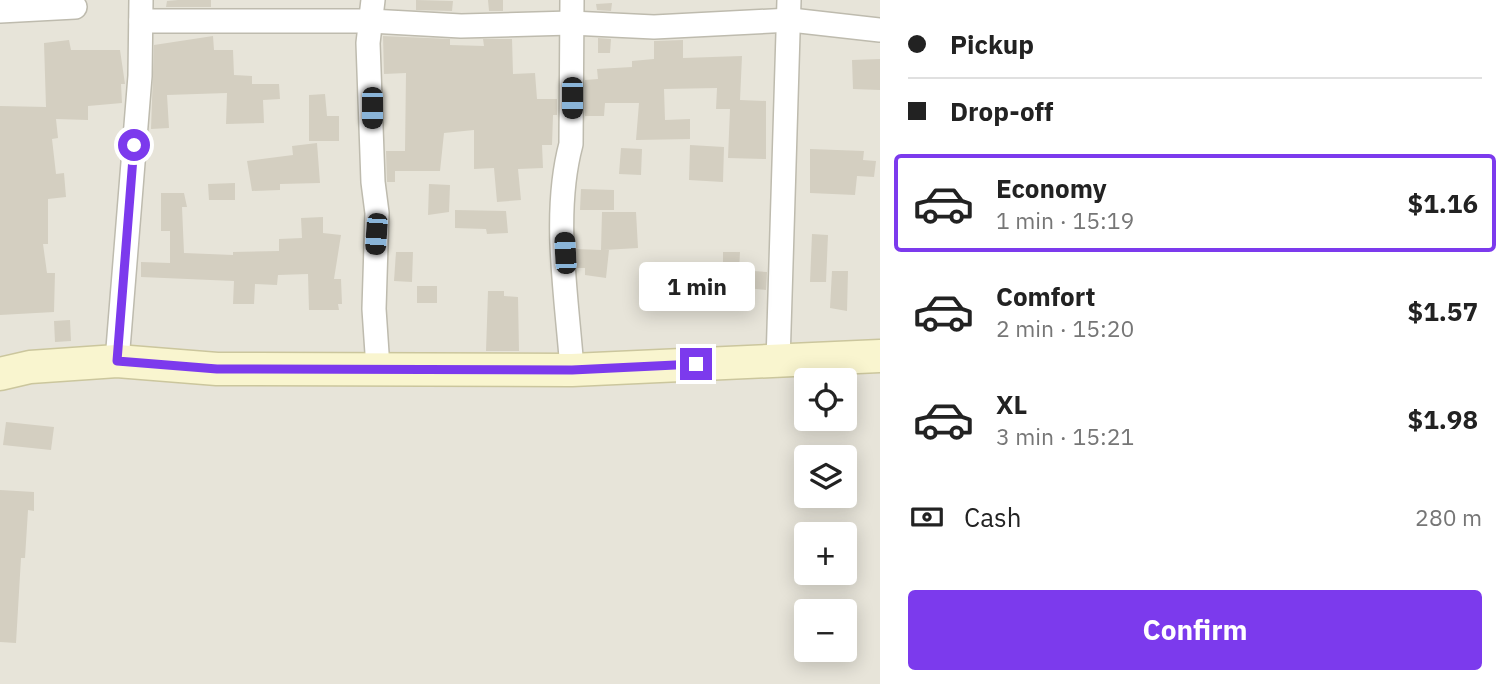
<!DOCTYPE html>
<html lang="en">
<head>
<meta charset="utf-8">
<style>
  :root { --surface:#fff; --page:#f2f2f2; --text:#222; --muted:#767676; --line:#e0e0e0; --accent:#7c3aed }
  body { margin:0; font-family:"IBM Plex Sans",sans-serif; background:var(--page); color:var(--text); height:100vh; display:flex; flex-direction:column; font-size:26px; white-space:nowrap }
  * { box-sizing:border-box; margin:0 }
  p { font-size:23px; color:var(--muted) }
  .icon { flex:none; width:38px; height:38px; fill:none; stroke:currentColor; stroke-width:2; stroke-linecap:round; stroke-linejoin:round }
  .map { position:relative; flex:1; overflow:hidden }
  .details { display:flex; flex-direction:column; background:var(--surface); width:630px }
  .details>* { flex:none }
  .top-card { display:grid; align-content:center; height:154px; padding:0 28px; background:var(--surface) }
  .tools { position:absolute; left:794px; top:368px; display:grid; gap:14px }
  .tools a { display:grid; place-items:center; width:63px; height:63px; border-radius:7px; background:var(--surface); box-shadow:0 4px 18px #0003; font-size:35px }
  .end { position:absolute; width:32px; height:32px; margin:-16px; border:9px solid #7c3aed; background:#fff; box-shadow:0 0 0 4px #fff }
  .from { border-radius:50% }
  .bubble { position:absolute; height:49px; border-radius:7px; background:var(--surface); box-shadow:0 4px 18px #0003; font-size:23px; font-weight:800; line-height:49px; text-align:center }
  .car { position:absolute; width:21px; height:42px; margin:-21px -10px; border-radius:9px; box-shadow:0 0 5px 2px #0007; background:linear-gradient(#222 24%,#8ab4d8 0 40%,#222 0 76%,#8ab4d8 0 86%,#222 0) }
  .top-card b { display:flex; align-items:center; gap:24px; height:66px; font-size:26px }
  .top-card b+b { border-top:2px solid var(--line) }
  .top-card i { width:18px; height:18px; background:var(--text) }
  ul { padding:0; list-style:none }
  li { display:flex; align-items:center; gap:21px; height:98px; margin:0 14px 10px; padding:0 14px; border:4px solid transparent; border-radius:7px }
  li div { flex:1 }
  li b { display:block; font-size:26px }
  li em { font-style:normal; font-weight:800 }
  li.selected { border-color:var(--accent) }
  li>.icon { width:63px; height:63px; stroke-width:1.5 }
  .pay { display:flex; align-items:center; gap:18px; height:77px; padding:0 28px; font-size:26px }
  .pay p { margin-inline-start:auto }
  .cta { display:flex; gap:14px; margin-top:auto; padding:14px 28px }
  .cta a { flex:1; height:80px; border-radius:7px; background:var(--accent); color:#fff; font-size:28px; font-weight:800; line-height:80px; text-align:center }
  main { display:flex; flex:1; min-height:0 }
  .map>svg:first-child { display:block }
</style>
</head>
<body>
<main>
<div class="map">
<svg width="880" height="684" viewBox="0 0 880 684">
  <rect width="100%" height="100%" fill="#f4f2ea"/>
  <path fill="#e7e4d9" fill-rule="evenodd" d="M0 0H880V684H0ZM807 380H845V418H807ZM807 457H845V495H807ZM807 534H845V572H807ZM807 611H845V649H807Z"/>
  <g fill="#d4cfc1">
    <path d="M178 0H211V7H166L167 1Z"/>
    <path d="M416 0 453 1 452 11 416 10Z"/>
    <path d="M488 0H503V11H489Z"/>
    <path d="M612 3 611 11 597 10 596 4Z"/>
    <path d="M213 36 214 50H233L234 75 252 76V84H279L280 99 263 100 264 123 226 124 227 93 167 95 169 128 151 129 154 45Z"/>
    <path d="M383 36 450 39V45L484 46 483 39H512L513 74 535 73 537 99H557V115H553L552 145H542L543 168 518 169 521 200 497 202 494 168 474 169V130L444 133 440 171H395V182H387L386 151H405L406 73 384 74Z"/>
    <path d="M598 38 611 39 610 53H598Z"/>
    <path d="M69 40 71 50H120L125 84H121L122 103 88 106V120L56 119 58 138 52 139 56 174 64 173 66 197 48 199V244H43L47 273H55L54 312 0 315V106L46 107 44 43Z"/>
    <path d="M683 40V58L742 56 740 100 766 101V159L728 158 730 109H716L717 88 664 89 665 120 690 119V139L636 140 639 103H605L604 116H585V80L598 79 597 69 632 67V61L654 59V41Z"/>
    <path d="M880 59V90L853 89 852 60Z"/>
    <path d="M325 94 327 116H339V141H309V95Z"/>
    <path d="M317 143 320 183 280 184V190L252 191 247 161 293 155 292 146Z"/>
    <path d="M690 145 724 147 723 182 689 180Z"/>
    <path d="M621 148 642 149 641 175 619 174Z"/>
    <path d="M810 149 864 151 863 160 876 161 874 177 857 176 855 195 810 193Z"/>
    <path d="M235 183V200H209L208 184Z"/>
    <path d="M429 184 450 185 449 212 428 215Z"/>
    <path d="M581 189 614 190V210H580Z"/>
    <path d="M161 193H184L187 207H182L184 253 233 255V252L279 251V239L302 238 301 218 323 217V233L341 235 334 279H341L342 304H338L339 310H309L308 274 278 275 277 285 255 284 254 304H233L234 281 141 277V262L170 263V231H161Z"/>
    <path d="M455 210 506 211 508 233 487 234 486 229 455 228Z"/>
    <path d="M602 212H636L638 248 604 250H609L606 278 585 275V268H577L576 249 601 250Z"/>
    <path d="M812 234 828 235 826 282H810Z"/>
    <path d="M396 252H413L412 282 394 281Z"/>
    <path d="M723 252H740L739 270 767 272 766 290 746 288 745 309 682 310 680 273 723 275Z"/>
    <path d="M832 271H848L847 311 830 308Z"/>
    <rect x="417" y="286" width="20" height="17"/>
    <path d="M488 291H504V296L518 297 519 351H486Z"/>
    <path d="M70 320 71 341 55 342 54 321Z"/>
    <path d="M6 422 54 427 51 450 3 445Z"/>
    <path d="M0 490 34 492V511L28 510 25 558H21L16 643 0 642Z"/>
  </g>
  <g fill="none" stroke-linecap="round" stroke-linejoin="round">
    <g stroke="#bebbae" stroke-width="26">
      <g id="street">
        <path d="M373 0 368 43 373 182 377 213 374 309 378 368"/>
        <path d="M572 0 571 144C552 215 567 297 572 370"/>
        <path d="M0 11 75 7"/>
        <path d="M141 21H370L461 26 571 23 654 27 791 20 880 30"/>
        <path d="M117 361 140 76 141 0"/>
        <path d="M778 362 789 0"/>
      </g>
    </g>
    <g stroke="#cbc69d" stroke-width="35">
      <path id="secondary" d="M0 374 30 367 117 361 217 369 572 370 880 356"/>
    </g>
    <use href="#street" stroke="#fff" stroke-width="23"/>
    <use href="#secondary" stroke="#f9f5cf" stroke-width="32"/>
  </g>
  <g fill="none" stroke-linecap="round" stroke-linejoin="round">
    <path stroke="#7c3aed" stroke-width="9" d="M134 145 117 361 217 369 572 370 696 364"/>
  </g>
</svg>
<div class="tools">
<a><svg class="icon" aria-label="locate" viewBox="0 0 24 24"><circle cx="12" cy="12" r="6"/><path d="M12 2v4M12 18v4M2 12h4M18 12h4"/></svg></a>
<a><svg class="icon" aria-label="layers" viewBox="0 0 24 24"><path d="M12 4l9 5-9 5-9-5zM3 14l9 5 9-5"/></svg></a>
<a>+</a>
<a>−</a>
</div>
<i class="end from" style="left:134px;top:145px"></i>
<i class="end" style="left:696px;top:364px"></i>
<div class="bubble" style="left:639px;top:262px;width:116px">1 min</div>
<i class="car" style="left:572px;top:98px;rotate:180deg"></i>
<i class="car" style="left:372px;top:108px;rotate:180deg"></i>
<i class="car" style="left:376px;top:234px;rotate:184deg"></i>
<i class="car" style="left:565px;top:253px;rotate:357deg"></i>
</div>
<section class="details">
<div class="top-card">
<b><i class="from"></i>Pickup</b>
<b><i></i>Drop-off</b>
</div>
<ul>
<li class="selected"><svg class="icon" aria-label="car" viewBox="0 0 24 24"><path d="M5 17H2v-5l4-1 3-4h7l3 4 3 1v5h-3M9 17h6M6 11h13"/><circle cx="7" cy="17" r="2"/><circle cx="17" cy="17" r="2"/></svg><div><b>Economy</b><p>1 min · 15:19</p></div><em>$1.16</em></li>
<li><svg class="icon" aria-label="car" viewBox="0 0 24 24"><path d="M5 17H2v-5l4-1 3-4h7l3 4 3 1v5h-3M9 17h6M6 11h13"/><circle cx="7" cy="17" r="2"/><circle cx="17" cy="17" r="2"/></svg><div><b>Comfort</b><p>2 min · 15:20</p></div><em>$1.57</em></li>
<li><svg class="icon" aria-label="car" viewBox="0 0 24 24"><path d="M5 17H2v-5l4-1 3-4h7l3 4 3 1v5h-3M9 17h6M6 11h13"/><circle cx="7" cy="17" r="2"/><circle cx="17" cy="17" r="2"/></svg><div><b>XL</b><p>3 min · 15:21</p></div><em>$1.98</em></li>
</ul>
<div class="pay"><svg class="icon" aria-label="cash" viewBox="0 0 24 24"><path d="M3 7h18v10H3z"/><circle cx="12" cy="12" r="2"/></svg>Cash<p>280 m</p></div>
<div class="cta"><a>Confirm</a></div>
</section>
</main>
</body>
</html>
